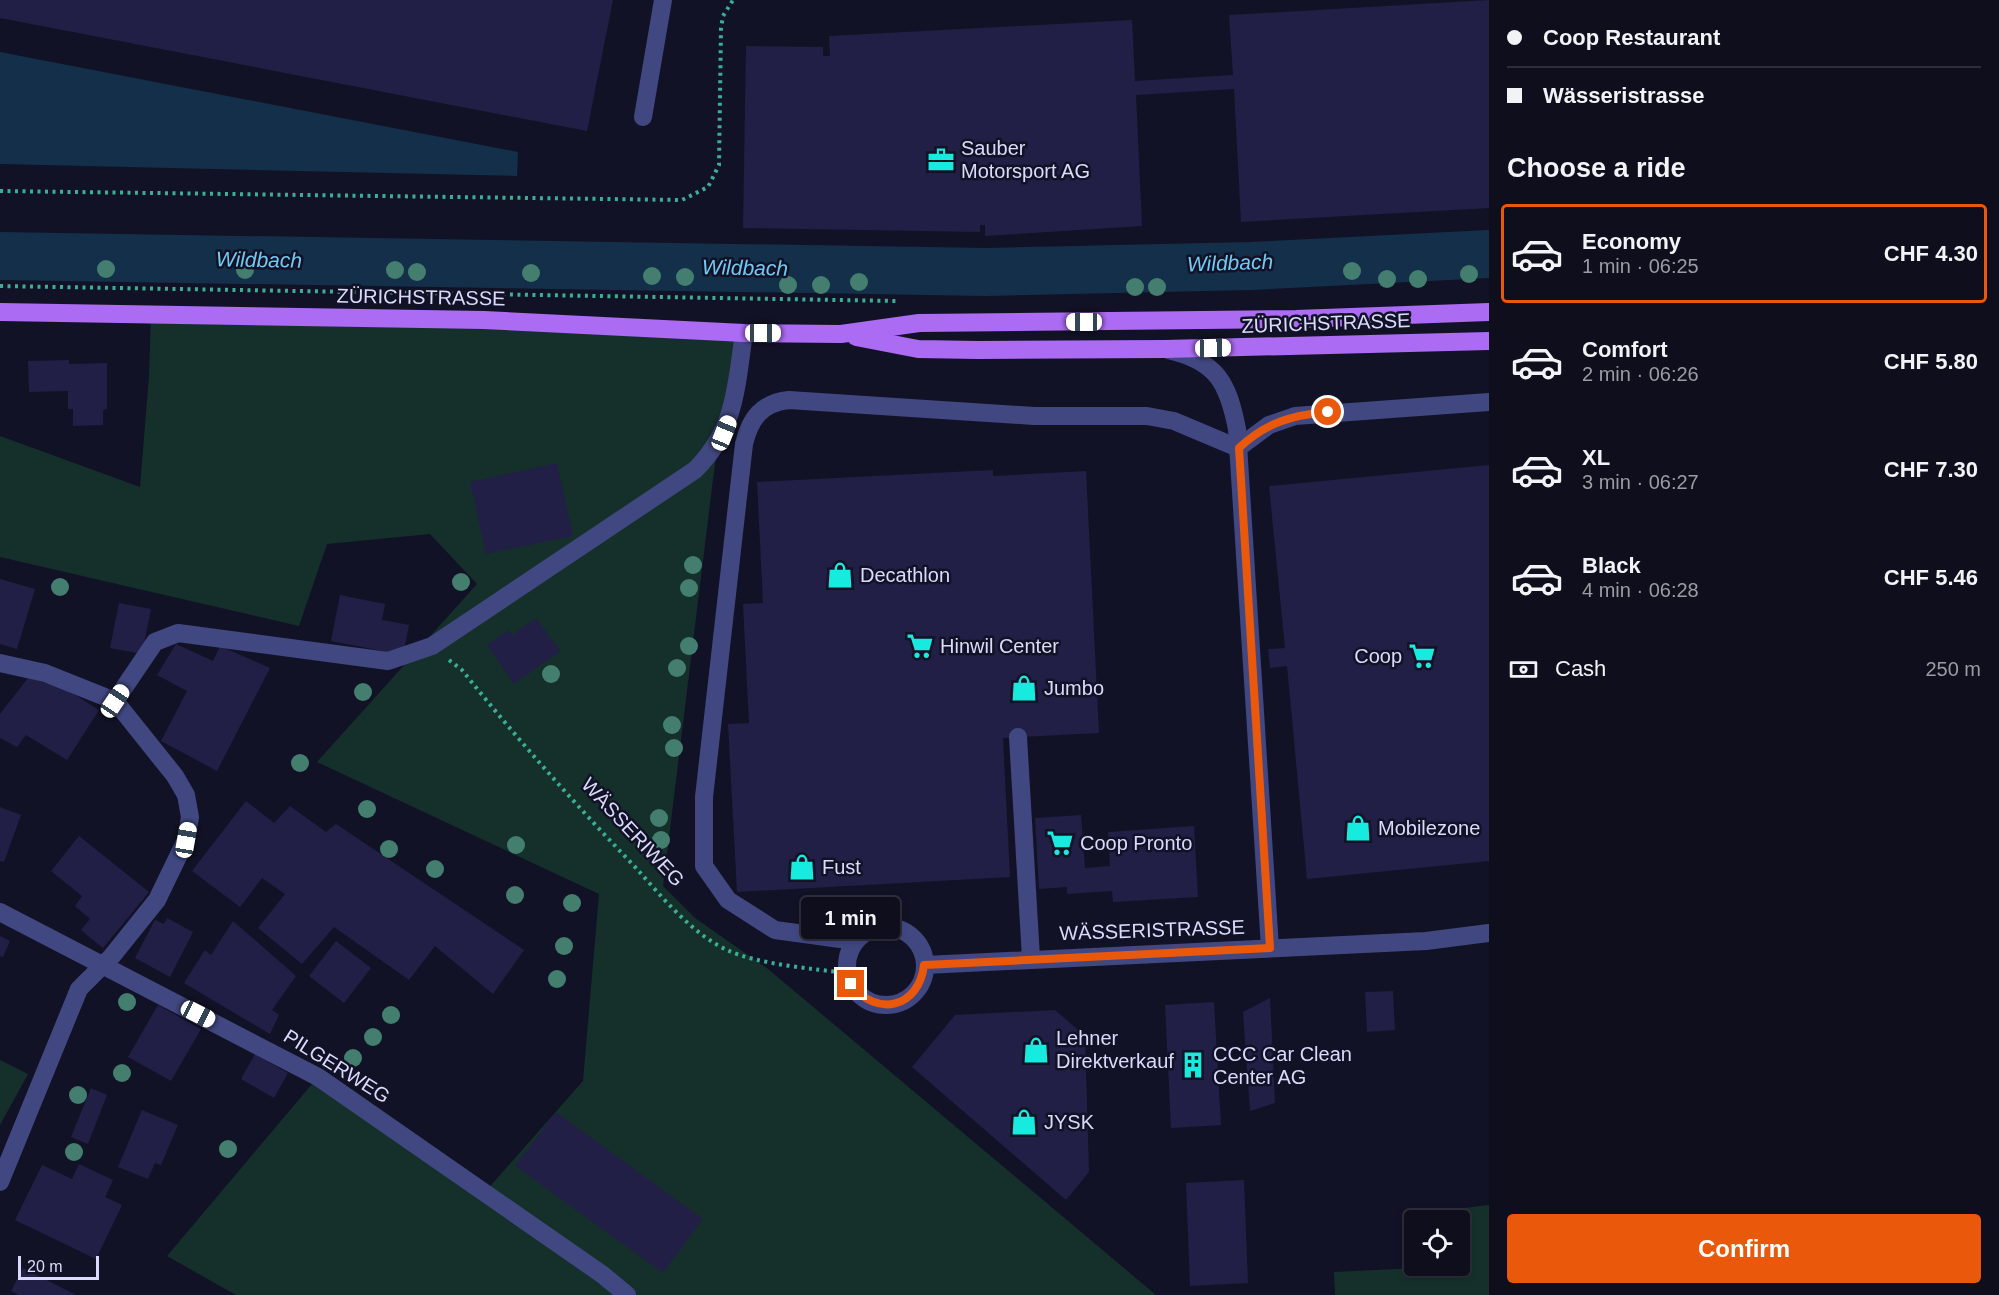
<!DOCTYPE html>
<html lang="en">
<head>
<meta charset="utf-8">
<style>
  :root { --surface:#0e0e1c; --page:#1c1c29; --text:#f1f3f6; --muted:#9b9ca3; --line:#2e2e3b; --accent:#ea580c }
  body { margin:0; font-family:Helvetica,sans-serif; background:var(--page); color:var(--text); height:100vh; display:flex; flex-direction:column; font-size:22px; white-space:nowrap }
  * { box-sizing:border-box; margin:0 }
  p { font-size:20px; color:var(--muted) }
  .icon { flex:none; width:33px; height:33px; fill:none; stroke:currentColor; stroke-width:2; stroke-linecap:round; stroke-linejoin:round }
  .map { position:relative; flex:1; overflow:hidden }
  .details { display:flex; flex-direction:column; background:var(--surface); width:510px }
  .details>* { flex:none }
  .top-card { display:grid; align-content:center; height:132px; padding:0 18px; background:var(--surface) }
  .controls { position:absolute; left:1404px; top:1210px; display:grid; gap:12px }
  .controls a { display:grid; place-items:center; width:66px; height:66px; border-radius:6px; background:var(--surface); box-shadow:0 3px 9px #0003,0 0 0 2px var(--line); font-size:30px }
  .scale { position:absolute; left:18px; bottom:15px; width:81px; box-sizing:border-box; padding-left:6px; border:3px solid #dadbfc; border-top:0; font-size:16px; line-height:21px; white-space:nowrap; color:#dadbfc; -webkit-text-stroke:4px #121226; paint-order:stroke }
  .end { position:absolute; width:27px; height:27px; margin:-14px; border:8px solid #ea580c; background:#fff; box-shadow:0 0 0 3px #fff }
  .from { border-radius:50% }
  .bubble { position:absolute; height:42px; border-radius:6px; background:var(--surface); box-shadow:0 3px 9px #0003,0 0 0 2px var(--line); font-size:20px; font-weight:700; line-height:42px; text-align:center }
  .car { position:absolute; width:18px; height:36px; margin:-18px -9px; border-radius:8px; box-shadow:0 0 4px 2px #0007; background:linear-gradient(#fff 24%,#345 0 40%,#fff 0 76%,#345 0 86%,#fff 0) }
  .top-card b { display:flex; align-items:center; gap:21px; height:57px; font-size:22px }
  .top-card b+b { border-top:2px solid var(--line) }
  .top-card i { width:15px; height:15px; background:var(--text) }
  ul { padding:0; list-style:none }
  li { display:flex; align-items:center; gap:18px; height:99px; margin:0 12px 9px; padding:0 6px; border:3px solid transparent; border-radius:6px }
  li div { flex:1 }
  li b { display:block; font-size:22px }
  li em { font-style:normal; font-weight:700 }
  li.selected { border-color:var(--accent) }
  li>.icon { width:54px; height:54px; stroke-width:1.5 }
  h2 { padding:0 18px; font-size:27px; line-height:72px }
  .pay { display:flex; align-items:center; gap:15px; height:66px; padding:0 18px; font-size:22px }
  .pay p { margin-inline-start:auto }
  .cta { display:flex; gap:12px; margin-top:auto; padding:12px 18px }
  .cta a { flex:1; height:69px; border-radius:6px; background:var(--accent); color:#fff; font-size:24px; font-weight:700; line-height:69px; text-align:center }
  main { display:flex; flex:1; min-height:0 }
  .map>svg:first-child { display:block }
</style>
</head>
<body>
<main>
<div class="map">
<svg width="1489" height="1295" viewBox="0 0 1489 1295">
  <rect width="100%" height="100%" fill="#121226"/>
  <g fill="#15302b">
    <path d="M151 314 744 333 735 399 715 463 663 886 695 918 768 969 1156 1295H236L167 1256 318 1077 485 1192 583 1081 599 894 317 762 477 584 430 534 327 544 299 626 0 557V436L140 487 149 376Z"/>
    <path d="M0 1060 28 1074 0 1125Z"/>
    <path d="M1489 1205V1295H1335L1334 1272 1460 1266V1221H1449L1456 1209Z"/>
  </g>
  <path fill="#132f49" d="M0 52 518 152 517 176 0 164Z"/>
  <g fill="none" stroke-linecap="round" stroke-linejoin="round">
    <path stroke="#132f49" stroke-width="48" d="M0 256 986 272 1251 266 1489 254"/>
  </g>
  <g fill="#211f45">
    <path d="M0 0H613L587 131 0 18Z"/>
    <path d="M1489 0V208L1241 222 1234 89 1136 95 1142 226 985 236V225H980V232L743 228 746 46 823 47V56H830L829 36 1132 20 1135 81 1233 75 1229 15Z"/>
    <path d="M69 360V364L107 363V409L103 410V425L73 426V409H68V391L29 392 28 361Z"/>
    <path d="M557 463 573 536 486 554 470 482Z"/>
    <path d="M1489 465V861L1307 879 1287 666 1270 668 1268 649 1285 648 1269 486Z"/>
    <path d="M993 470V476L1086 471 1099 733 1003 738 1010 877 737 892 728 724 749 723 743 604 763 603 757 482Z"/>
    <path d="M0 579 35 589 17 649 0 644Z"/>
    <path d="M340 595 385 604 382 620 409 625 403 655 331 641Z"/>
    <path d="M119 603 151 609 142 654 110 648Z"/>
    <path d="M536 618 560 651 514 684 487 645 508 630 512 635Z"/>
    <path d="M176 644 213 661 220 646 270 668 217 771 161 741 187 691 157 675Z"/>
    <path d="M28 678 64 688 99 710 67 760 26 735 17 747 0 738V714Z"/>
    <path d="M246 801 274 823 290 806 326 832 336 824 524 950 493 994 435 946 409 980 334 927 302 964 258 928 285 894 262 878 240 907 192 871Z"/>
    <path d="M0 807 21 815 4 862 0 861Z"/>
    <path d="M1081 815 1085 868 1110 866 1108 832 1194 826 1198 897 1113 902 1112 891 1067 894V887L1039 889 1035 818Z"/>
    <path d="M79 836 149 892 103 948 81 930 90 919 75 906 82 896 51 871Z"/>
    <path d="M167 918 193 932 170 977 135 958 155 920 164 924Z"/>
    <path d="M233 921 296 976 272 1010 279 1015 270 1034 184 983 205 950 211 955Z"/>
    <path d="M0 936 10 941 3 957 0 956Z"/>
    <path d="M336 941 371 968 344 1003 309 976Z"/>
    <path d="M1393 991 1395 1030 1367 1032 1365 992Z"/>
    <path d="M1270 998 1275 1103 1250 1111 1243 1012Z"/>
    <path d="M1214 1002 1221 1125 1171 1128 1165 1005Z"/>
    <path d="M158 1005 201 1029 171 1081 128 1057Z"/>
    <path d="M1055 1010 1085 1036 1089 1172 1066 1200 912 1067 955 1015Z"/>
    <path d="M255 1054 288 1073 274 1098 241 1079Z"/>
    <path d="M91 1088 107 1095 88 1144 71 1137Z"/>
    <path d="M142 1110 178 1125 161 1165 155 1163 148 1179 118 1167Z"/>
    <path d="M556 1112 703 1219 663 1273 515 1166Z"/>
    <path d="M79 1164 113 1180 105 1197 122 1205 96 1259 15 1220 42 1165 72 1179Z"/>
    <path d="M1244 1180 1248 1283 1190 1286 1186 1183Z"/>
    <path d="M23 1268 76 1295H19L11 1291Z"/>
  </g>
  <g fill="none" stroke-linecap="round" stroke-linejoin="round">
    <g stroke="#3baf96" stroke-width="4" stroke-dasharray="3 4.5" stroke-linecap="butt">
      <path d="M0 191 682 200 708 187 719 165 721 28 723 16 733 0"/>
      <path d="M0 286 898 301"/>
      <path d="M449 660 462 670C517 739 575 804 636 868 662 897 691 933 727 950 756 964 814 969 847 973"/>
    </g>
    <g stroke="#414881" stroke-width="18">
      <path d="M643 117 663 0"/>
      <path d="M1168 350C1217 361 1228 383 1237 429L1270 948"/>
      <path d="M1238 448 1269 425 1295 416 1489 402"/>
      <path d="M0 663 45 673 115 701 175 776 186 795 190 817 186 840 157 900 112 956 79 989 0 1182"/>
      <path d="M115 701 155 642 178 633 388 661 432 646 695 470C736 429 736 387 744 333"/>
      <path d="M1018 737 1031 958"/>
      <path d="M0 912 318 1077 603 1275 627 1295"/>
      <circle cx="886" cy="966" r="39"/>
      <path d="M855 941 775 930 728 900 704 866V797L744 444C750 419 761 403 789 400L1034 416H1147L1174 421 1238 448"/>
      <path d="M925 965 1426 941 1489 933"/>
    </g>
    <g stroke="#ab6bf2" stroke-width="18">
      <path d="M0 312 484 320 744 333 841 334 919 323 1296 319 1489 312"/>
      <path d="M856 337 918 349 978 350 1165 349 1489 341"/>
    </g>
  </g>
  <g fill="#447e6f">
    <circle cx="106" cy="269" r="9"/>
    <circle cx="245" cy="270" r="9"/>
    <circle cx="395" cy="270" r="9"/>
    <circle cx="1352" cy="271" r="9"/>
    <circle cx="417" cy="272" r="9"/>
    <circle cx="531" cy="273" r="9"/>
    <circle cx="1469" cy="274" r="9"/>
    <circle cx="652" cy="276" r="9"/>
    <circle cx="685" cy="277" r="9"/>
    <circle cx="1387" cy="279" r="9"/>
    <circle cx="1418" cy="279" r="9"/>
    <circle cx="859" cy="282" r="9"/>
    <circle cx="788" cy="285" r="9"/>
    <circle cx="821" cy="285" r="9"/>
    <circle cx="1135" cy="287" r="9"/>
    <circle cx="1157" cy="287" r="9"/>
    <circle cx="693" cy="565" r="9"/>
    <circle cx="461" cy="582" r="9"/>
    <circle cx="60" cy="587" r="9"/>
    <circle cx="689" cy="588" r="9"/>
    <circle cx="689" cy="646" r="9"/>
    <circle cx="677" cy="668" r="9"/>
    <circle cx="551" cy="674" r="9"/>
    <circle cx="363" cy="692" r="9"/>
    <circle cx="672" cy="725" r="9"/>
    <circle cx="674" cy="748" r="9"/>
    <circle cx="300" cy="763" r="9"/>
    <circle cx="367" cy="809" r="9"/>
    <circle cx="659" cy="818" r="9"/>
    <circle cx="661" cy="840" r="9"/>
    <circle cx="516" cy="845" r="9"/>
    <circle cx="389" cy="849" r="9"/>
    <circle cx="435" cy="869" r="9"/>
    <circle cx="515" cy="895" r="9"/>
    <circle cx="572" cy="903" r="9"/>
    <circle cx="564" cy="946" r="9"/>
    <circle cx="557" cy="979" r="9"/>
    <circle cx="127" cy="1002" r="9"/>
    <circle cx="391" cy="1015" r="9"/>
    <circle cx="373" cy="1037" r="9"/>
    <circle cx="353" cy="1058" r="9"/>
    <circle cx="122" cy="1073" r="9"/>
    <circle cx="78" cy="1095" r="9"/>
    <circle cx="228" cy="1149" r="9"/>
    <circle cx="74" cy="1152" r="9"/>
  </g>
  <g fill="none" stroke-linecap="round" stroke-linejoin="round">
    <path stroke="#ea580c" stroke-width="8" d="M851 984C876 1018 919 1008 924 965L1270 948 1239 448C1265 423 1292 415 1328 412"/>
  </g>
  <defs>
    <g id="office-bare" transform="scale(2.07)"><path d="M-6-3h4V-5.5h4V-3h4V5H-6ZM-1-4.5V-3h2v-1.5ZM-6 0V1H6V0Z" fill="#17ebe0" stroke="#121226" stroke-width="2.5" paint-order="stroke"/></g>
    <g id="shop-bare" transform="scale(2.07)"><path d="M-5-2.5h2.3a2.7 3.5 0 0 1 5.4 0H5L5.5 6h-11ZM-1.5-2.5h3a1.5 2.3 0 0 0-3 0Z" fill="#17ebe0" stroke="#121226" stroke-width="2.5" paint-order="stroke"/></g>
    <g id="supermarket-bare" transform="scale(2.07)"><path d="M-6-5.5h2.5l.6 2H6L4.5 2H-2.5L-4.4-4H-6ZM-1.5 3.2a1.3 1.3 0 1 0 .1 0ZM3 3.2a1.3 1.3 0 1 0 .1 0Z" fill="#17ebe0" stroke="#121226" stroke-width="2.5" paint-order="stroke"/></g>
    <g id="building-bare" transform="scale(2.07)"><path d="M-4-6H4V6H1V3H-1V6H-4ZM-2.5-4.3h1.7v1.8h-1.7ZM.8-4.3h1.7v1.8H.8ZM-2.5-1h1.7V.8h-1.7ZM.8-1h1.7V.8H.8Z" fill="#17ebe0" stroke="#121226" stroke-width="2.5" paint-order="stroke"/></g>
  </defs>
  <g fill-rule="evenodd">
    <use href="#office-bare" x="941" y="160"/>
    <use href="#shop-bare" x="840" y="575"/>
    <use href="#supermarket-bare" x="920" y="646"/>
    <use href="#supermarket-bare" x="1422" y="656"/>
    <use href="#shop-bare" x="1024" y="688"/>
    <use href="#shop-bare" x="1358" y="828"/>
    <use href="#supermarket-bare" x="1060" y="843"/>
    <use href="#shop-bare" x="802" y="867"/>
    <use href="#shop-bare" x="1036" y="1050"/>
    <use href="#building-bare" x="1193" y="1065"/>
    <use href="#shop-bare" x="1024" y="1122"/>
  </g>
  <g text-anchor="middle" stroke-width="5" stroke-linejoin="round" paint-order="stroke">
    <g font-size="20" fill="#dadbfc" stroke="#121226" text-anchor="start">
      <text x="961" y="155">Sauber<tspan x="961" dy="23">Motorsport AG</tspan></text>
      <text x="860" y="582">Decathlon</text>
      <text x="940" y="653">Hinwil Center</text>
      <text x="1402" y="663" text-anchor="end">Coop</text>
      <text x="1044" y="695">Jumbo</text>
      <text x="1378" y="835">Mobilezone</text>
      <text x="1080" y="850">Coop Pronto</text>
      <text x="822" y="874">Fust</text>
      <text x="1056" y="1045">Lehner<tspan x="1056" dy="23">Direktverkauf</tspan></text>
      <text x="1213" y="1061">CCC Car Clean<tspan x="1213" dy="23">Center AG</tspan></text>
      <text x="1044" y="1129">JYSK</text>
    </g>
    <g font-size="20" fill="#dadbfc" stroke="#121226">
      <text transform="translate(421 297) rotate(1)" y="7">ZÜRICHSTRASSE</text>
      <text transform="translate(1326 323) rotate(-2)" y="7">ZÜRICHSTRASSE</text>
      <text transform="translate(633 832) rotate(47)" y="7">WÄSSERIWEG</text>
      <text transform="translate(1152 930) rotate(-2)" y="7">WÄSSERISTRASSE</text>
      <text transform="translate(337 1066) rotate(32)" y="7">PILGERWEG</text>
    </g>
    <g font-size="21" font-style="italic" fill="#71caf3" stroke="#121226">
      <text transform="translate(259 260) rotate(1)" y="7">Wildbach</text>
      <text transform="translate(1230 263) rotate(-2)" y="7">Wildbach</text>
      <text transform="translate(745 268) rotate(1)" y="7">Wildbach</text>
    </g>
  </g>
</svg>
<div class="controls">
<a><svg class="icon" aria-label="locate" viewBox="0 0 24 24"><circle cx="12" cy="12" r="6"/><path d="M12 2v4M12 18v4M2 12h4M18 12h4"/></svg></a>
</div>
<div class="scale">20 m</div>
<i class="end from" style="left:1328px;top:412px"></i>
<i class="end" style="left:851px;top:984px"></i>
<div class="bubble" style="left:801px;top:897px;width:99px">1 min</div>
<i class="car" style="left:1084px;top:322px;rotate:270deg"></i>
<i class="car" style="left:763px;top:333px;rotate:90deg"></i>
<i class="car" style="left:1213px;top:348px;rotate:89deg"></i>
<i class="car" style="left:724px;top:433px;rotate:22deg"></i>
<i class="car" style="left:115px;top:701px;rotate:34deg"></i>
<i class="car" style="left:186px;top:840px;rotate:10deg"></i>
<i class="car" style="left:198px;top:1014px;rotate:117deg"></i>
</div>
<section class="details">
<div class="top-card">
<b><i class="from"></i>Coop Restaurant</b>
<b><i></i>Wässeristrasse</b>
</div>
<h2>Choose a ride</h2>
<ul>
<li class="selected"><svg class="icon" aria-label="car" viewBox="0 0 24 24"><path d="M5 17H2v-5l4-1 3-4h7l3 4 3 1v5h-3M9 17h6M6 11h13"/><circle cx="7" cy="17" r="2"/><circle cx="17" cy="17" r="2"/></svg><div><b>Economy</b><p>1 min · 06:25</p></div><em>CHF 4.30</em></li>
<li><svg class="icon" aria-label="car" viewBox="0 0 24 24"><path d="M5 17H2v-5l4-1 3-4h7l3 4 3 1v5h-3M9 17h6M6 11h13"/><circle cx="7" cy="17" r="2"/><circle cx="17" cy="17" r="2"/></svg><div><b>Comfort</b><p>2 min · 06:26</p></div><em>CHF 5.80</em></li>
<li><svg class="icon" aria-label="car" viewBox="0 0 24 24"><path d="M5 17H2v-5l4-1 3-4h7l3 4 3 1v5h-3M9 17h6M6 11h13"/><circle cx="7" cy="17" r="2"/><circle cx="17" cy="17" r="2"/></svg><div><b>XL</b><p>3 min · 06:27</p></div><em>CHF 7.30</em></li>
<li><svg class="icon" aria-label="car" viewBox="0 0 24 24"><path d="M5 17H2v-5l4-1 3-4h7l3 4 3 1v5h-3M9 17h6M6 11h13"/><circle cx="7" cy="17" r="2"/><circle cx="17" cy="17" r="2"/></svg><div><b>Black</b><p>4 min · 06:28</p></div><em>CHF 5.46</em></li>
</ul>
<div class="pay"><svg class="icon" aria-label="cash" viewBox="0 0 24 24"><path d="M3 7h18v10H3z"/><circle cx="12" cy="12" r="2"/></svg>Cash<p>250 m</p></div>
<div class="cta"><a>Confirm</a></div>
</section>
</main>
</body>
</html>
